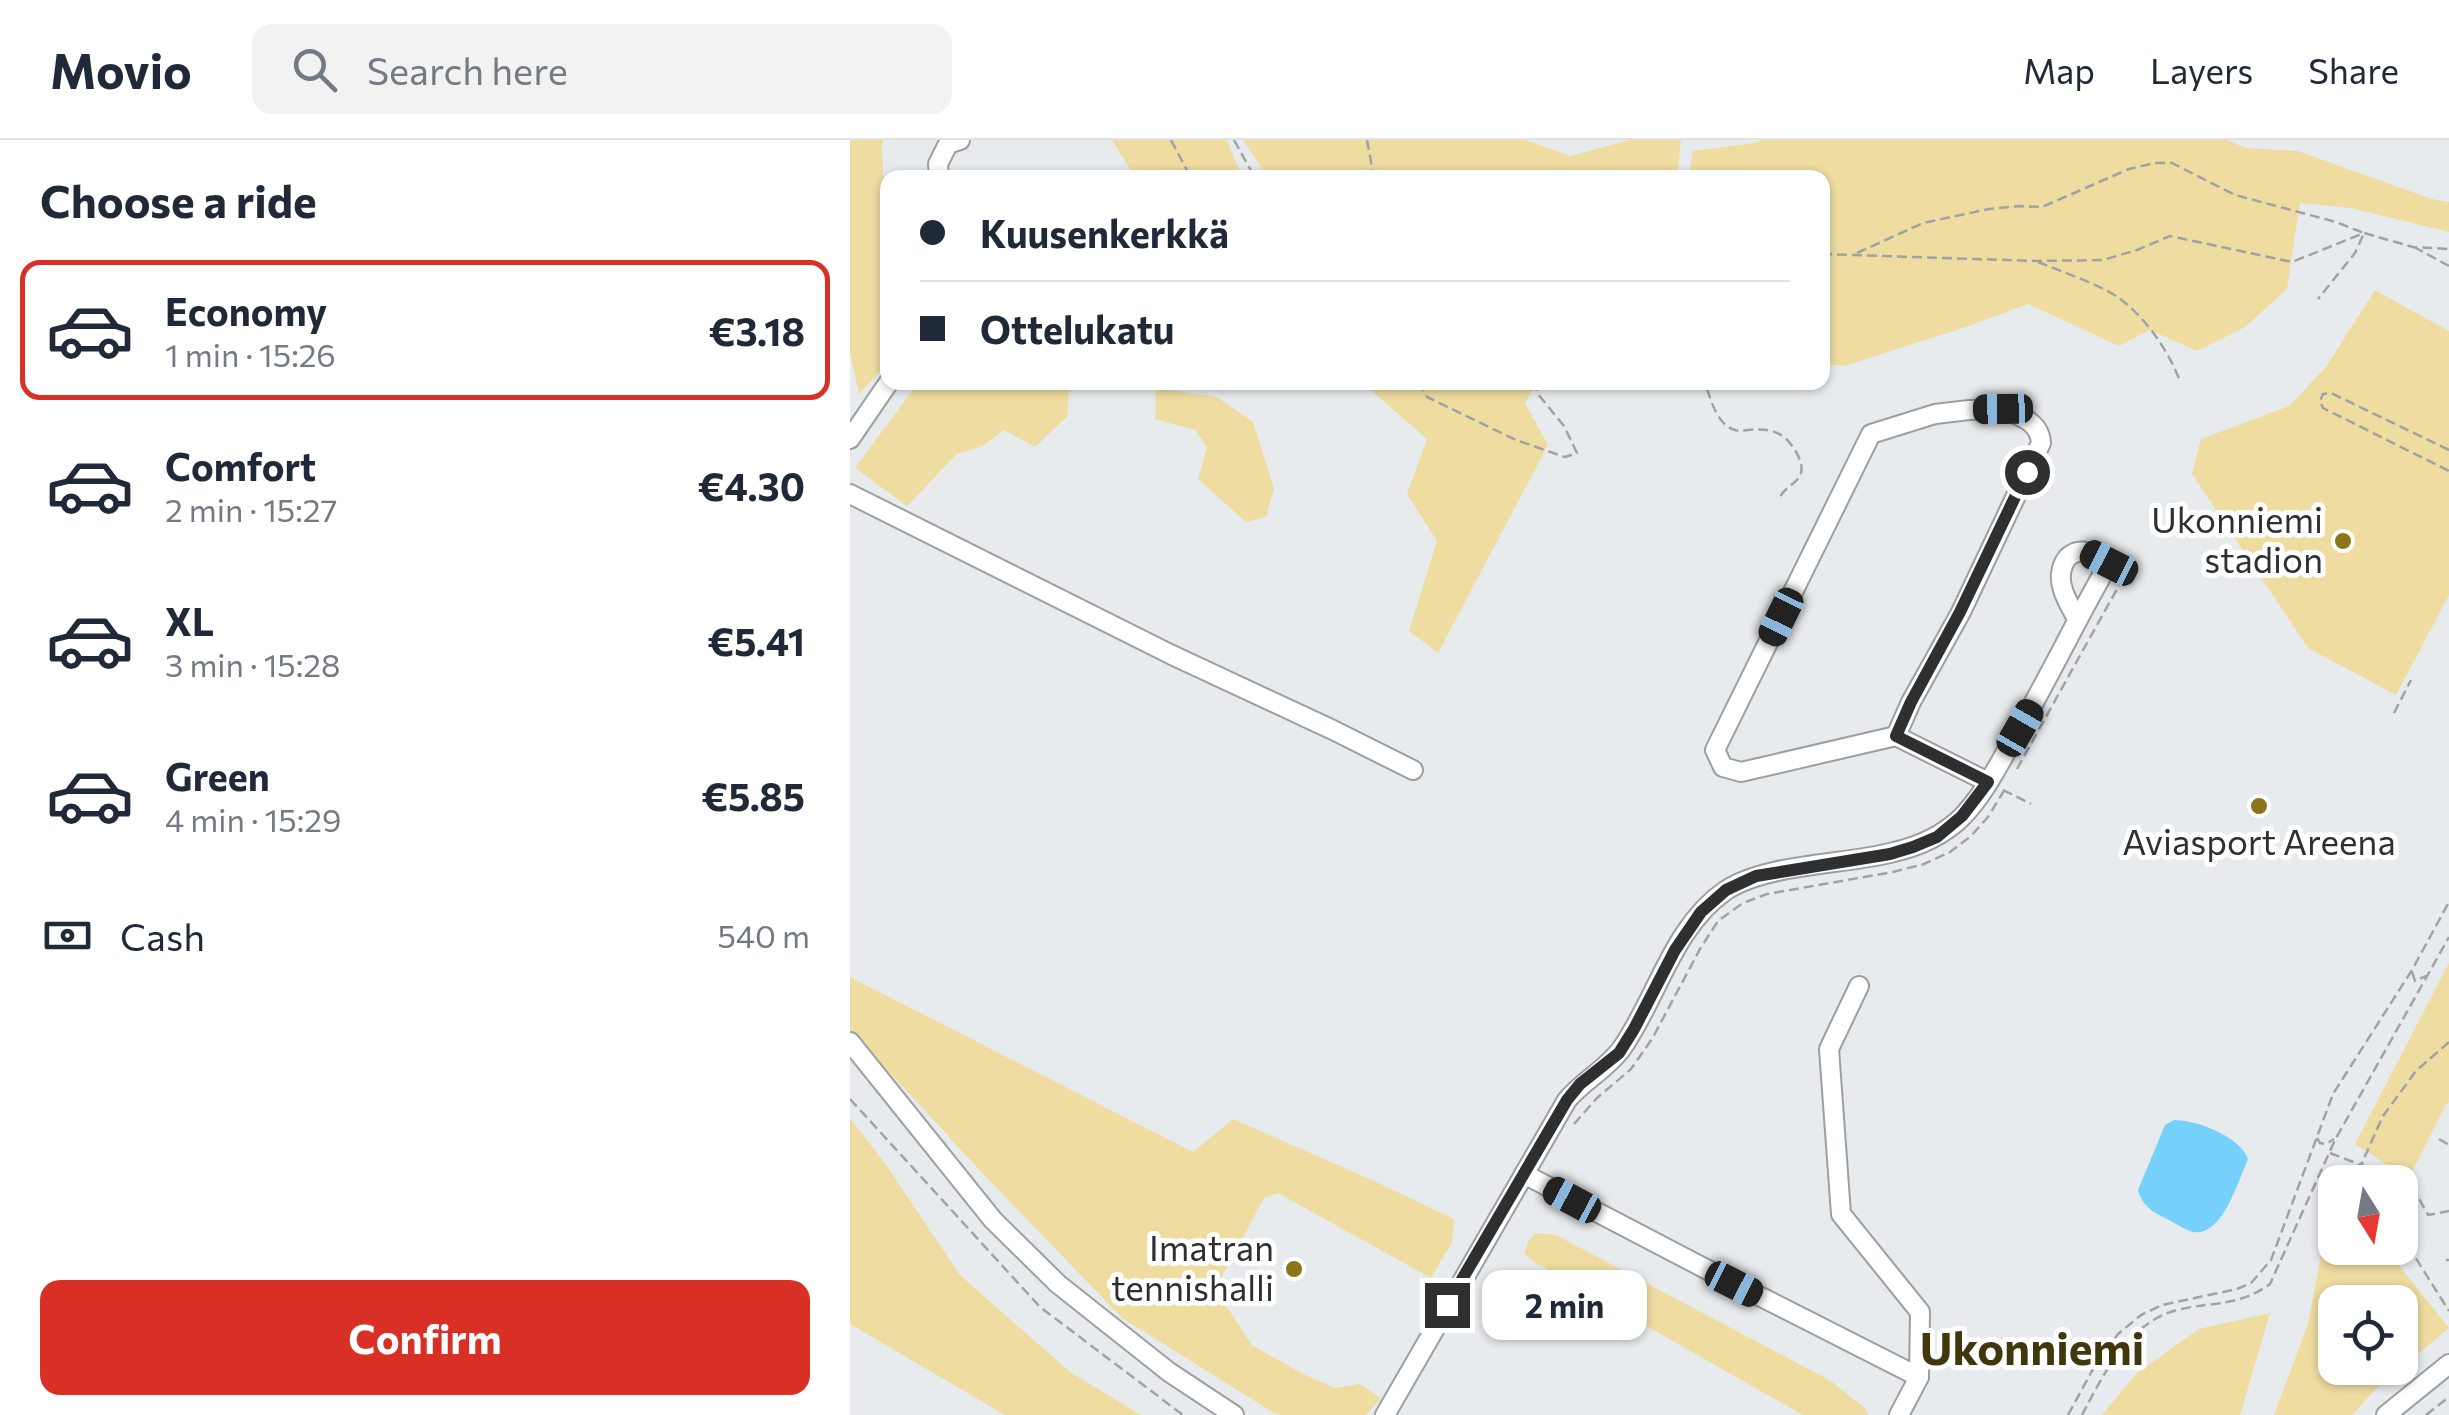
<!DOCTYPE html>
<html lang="en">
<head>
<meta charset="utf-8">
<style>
  :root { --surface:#fff; --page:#f2f2f3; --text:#1f2937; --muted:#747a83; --line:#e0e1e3; --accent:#d93025 }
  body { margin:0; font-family:Commissioner,sans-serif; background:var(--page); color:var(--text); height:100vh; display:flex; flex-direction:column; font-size:38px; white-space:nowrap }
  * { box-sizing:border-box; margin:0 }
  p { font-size:32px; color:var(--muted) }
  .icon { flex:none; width:55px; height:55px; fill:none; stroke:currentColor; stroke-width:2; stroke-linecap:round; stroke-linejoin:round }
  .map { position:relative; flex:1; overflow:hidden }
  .panel { display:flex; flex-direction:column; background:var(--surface); width:850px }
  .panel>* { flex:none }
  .hud { position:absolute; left:30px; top:30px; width:950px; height:220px; border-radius:20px; box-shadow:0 2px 8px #0004; display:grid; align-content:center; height:220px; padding:0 40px; background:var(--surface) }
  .needle { width:65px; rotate:169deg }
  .buttons { position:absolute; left:1468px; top:1025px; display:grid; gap:20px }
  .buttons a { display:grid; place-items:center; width:100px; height:100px; border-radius:20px; background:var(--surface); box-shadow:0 2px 8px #0004; font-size:50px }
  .end { position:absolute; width:45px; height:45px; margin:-22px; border:12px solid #2e2f30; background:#fff; box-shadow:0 0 0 5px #fff }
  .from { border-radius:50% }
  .bubble { position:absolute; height:70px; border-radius:20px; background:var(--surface); box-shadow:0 2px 8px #0004; font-size:32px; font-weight:700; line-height:70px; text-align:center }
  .car { position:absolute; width:30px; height:60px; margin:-30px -15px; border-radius:12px; box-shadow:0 0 8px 2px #0007; background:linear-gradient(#222 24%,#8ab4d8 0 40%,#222 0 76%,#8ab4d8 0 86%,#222 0) }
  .hud b { display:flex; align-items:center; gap:35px; height:95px; font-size:38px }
  .hud b+b { border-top:2px solid var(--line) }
  .hud i { width:25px; height:25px; background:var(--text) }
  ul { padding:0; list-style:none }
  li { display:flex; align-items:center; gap:30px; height:140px; margin:0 20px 15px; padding:0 20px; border:5px solid transparent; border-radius:20px }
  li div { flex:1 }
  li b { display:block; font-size:38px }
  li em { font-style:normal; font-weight:700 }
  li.current { border-color:var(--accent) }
  li>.icon { width:90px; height:90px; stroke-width:1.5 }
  h2 { padding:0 40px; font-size:45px; line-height:120px }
  .pay { display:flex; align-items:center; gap:25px; height:110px; padding:0 40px; font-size:38px }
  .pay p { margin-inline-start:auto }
  .primary-button { display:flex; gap:20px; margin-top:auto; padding:20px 40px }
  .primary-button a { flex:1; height:115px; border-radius:20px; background:var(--accent); color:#fff; font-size:40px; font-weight:700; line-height:115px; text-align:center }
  header { display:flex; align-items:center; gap:60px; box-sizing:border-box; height:140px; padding:0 50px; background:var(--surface); border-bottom:2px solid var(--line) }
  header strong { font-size:48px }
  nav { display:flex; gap:55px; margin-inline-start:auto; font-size:35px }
  .search { width:700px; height:90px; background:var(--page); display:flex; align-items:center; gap:25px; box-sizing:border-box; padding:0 35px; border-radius:20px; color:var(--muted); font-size:38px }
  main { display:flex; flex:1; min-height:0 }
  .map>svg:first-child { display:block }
</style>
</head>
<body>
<header>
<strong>Movio</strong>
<div class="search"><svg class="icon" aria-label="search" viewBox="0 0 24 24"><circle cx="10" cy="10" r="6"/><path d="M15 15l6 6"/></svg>Search here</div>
<nav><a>Map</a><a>Layers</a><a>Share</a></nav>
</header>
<main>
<section class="panel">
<h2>Choose a ride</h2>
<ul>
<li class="current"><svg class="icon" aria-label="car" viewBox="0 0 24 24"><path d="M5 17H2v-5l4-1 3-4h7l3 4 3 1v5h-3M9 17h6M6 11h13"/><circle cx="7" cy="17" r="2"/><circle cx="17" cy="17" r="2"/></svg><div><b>Economy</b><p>1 min · 15:26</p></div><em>€3.18</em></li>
<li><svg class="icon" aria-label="car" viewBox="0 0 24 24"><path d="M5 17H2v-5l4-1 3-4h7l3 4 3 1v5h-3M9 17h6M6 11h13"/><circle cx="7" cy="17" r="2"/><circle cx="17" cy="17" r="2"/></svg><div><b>Comfort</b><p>2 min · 15:27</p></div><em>€4.30</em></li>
<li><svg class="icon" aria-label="car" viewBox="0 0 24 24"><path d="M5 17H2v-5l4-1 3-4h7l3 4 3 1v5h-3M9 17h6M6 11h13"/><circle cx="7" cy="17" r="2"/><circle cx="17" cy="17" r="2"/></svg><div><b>XL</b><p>3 min · 15:28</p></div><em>€5.41</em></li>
<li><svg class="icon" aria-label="car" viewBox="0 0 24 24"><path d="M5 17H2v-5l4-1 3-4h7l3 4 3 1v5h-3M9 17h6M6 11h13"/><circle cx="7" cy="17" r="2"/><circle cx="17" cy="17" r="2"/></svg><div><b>Green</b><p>4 min · 15:29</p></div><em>€5.85</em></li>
</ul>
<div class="pay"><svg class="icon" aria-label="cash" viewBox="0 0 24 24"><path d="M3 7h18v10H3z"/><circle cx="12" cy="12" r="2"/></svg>Cash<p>540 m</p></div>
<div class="primary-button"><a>Confirm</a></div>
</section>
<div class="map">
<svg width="1599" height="1275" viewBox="0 0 1599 1275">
  <rect width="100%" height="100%" fill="#e8ebed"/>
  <g fill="#eedca1" fill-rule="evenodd">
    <path d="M0 0H34L32 5 34 51 38 58 37 218 33 228 9 254 0 213Z"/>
    <path d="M262 0H377L392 37H285Z"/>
    <path d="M393 0H676L720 16 780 0H831L827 38 418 37Z"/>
    <path d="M911 0H1376L1396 8 1448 11 1582 59 1599 62V92L1501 68 1450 63 1437 149 1395 187 1347 211 1300 190 1269 206 1178 164 1113 188 994 226 973 224 972 38 839 37 843 11 905 3Z"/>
    <path d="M1525 150 1599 191V455L1546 555 1458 508 1342 334 1351 299 1439 266 1476 227Z"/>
    <path d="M68 243H220L217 277 185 307 154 290 131 307 107 314 57 366 5 328Z"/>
    <path d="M513 243H687L675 263 698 305 588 513 559 491 587 401 557 354 577 299Z"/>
    <path d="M306 248 367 257 403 282 424 349 416 377 396 382 348 339 357 307 345 290 305 279Z"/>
    <path d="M1599 823V963L1596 964 1559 1038 1505 1004Z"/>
    <path d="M0 837 343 1012 383 979 524 1041 604 1079 602 1102 581 1138 428 1053 414 1058 365 1149 402 1205 451 1233 485 1248 510 1244 531 1258 516 1275H430L424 1273 272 1178 138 1039 0 890Z"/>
    <path d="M0 978 37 1026 110 1135 220 1232 291 1275H155L0 1184Z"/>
    <path d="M1485 1039 1490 1042H1485V1108H1535L1599 1188 1525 1250 1502 1275H1424L1458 1184ZM1485 1162H1550V1228H1485Z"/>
    <path d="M686 1093 706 1095 981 1241 1016 1269 1018 1275H953L682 1121 674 1113 679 1100Z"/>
    <path d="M1420 1173 1390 1275H1252L1286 1234 1349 1189Z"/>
  </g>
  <path fill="#75d0fa" d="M1324 980C1347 980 1391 997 1398 1019 1388 1041 1373 1097 1343 1092 1336 1090 1328 1085 1321 1081 1305 1073 1293 1068 1288 1050L1315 985Z"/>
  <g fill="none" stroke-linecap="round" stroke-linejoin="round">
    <g stroke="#9c9fa1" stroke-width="22">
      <g id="minor">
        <path d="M89 38 88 24 98 4 110 0"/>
        <path d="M1153 269C1170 276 1190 282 1191 303L1111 472 1061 562 1046 596 891 632 873 627 865 610 1021 294 1085 274 1119 270Z"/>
        <path d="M0 299 39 242"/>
        <path d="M0 354 322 515 483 590 563 630"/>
        <path d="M1046 596 1138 642"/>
        <path d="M1009 846 979 909 991 1074 1070 1172 1069 1237 1049 1275"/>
        <path d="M0 902 143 1080 208 1144 319 1232 384 1275"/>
        <path d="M674 1034 854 1128 1069 1237"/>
        <path d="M535 1275 717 960C733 941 758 928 772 908 807 858 823 787 875 751 916 723 996 725 1044 712 1070 706 1092 696 1111 678 1132 657 1147 628 1161 603 1196 544 1225 482 1259 423 1253 420 1244 413 1237 412 1214 408 1207 432 1213 450 1216 460 1222 469 1227 479"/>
        <path d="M1536 1275 1599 1224"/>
      </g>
    </g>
    <g stroke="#a0a3a4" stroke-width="2.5" stroke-dasharray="10 5" stroke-linecap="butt">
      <path d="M321 0 341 38"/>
      <path d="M384 0 405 38"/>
      <path d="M517 0 524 38"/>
      <path d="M1564 107 1599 126"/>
      <path d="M1007 113 1073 83 1139 69 1169 66 1192 67 1279 29 1305 23H1322L1385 55 1486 82 1514 93 1505 113 1468 159"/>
      <path d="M972 114 1187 121 1253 120 1287 110 1320 96 1442 122 1514 93 1563 107 1599 109"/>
      <path d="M1188 122C1210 131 1251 145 1269 158 1296 178 1318 210 1330 241"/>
      <path d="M569 242 577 257 666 300 715 317 727 313 714 286 687 253 686 242"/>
      <path d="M857 249C862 263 867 282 882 289 890 292 890 291 898 290 920 288 933 291 945 310 949 317 953 325 951 333 948 343 935 347 930 357"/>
      <path d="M1599 310 1481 253 1473 254 1470 261 1473 268 1599 331"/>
      <path d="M1544 573 1561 540"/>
      <path d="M1167 629 1282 422 1273 417"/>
      <path d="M1153 650 1181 664"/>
      <path d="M1562 832 1565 841 1576 836"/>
      <path d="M1599 902 1566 931 1533 976 1511 1025 1560 1042 1578 1075 1599 1071"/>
      <path d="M0 959 190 1167 333 1275"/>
      <path d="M724 984 747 958 781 929 802 899 850 809 868 781 893 763 917 754 1043 732 1074 724 1100 712 1121 696 1138 677 1155 649"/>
      <path d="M1467 998 1470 1003 1476 1004 1484 999"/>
      <path d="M1589 999 1599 1005"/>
      <path d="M1480 1013 1511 1025 1521 1042"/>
      <path d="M1550 1093 1599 1171"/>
      <path d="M1596 1120H1599"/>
      <path d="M1218 1275 1242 1231 1268 1194 1291 1175 1312 1165 1387 1149 1401 1143 1421 1120 1483 954 1562 830 1599 762"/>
      <path d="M1232 1275C1254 1233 1280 1180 1331 1169 1364 1162 1390 1166 1420 1144L1485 1000 1599 797"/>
      <path d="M1576 1275 1599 1257"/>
    </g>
    <use href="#minor" stroke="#fff" stroke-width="18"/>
  </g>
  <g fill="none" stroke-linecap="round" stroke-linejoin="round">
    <path stroke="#2e2f30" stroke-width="12" d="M597 1165 717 960 730 944 769 913 784 889 825 810 851 772 876 750 906 736 1040 714 1063 707 1087 697 1112 676 1138 642 1046 596 1061 562 1110 472 1177 332"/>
  </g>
  <g fill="#8d7519" stroke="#fff" stroke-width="4">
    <circle cx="1493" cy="401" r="10"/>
    <circle cx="1409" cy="666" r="10"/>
    <circle cx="444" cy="1129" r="10"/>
  </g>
  <g text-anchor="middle" stroke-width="10" stroke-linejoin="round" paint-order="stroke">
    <g font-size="35" fill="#2e2f30" stroke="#fff" text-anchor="end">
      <text x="1473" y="393">Ukonniemi<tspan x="1473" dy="40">stadion</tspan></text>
      <text x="1409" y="715" text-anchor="middle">Aviasport Areena</text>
      <text x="424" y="1121">Imatran<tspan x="424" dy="40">tennishalli</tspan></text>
    </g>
    <g font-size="45" font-weight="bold" fill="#42360c" stroke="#fff">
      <text x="1182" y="1225">Ukonniemi</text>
    </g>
  </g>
</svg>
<div class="buttons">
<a><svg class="needle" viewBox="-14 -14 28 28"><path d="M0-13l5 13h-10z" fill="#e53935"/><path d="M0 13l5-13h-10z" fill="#747a83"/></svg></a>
<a><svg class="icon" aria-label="locate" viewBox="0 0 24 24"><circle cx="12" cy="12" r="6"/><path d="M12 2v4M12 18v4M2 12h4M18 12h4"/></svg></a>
</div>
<i class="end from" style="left:1177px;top:332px"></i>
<i class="end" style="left:597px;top:1165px"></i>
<div class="bubble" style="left:632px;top:1130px;width:165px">2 min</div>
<i class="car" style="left:1153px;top:269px;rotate:269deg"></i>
<i class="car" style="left:1259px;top:423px;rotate:297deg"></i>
<i class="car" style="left:931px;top:477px;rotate:206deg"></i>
<i class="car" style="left:1170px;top:588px;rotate:30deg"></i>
<i class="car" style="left:722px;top:1060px;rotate:298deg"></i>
<i class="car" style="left:884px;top:1144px;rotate:117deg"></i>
<div class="hud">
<b><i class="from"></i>Kuusenkerkkä</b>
<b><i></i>Ottelukatu</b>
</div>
</div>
</main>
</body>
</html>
